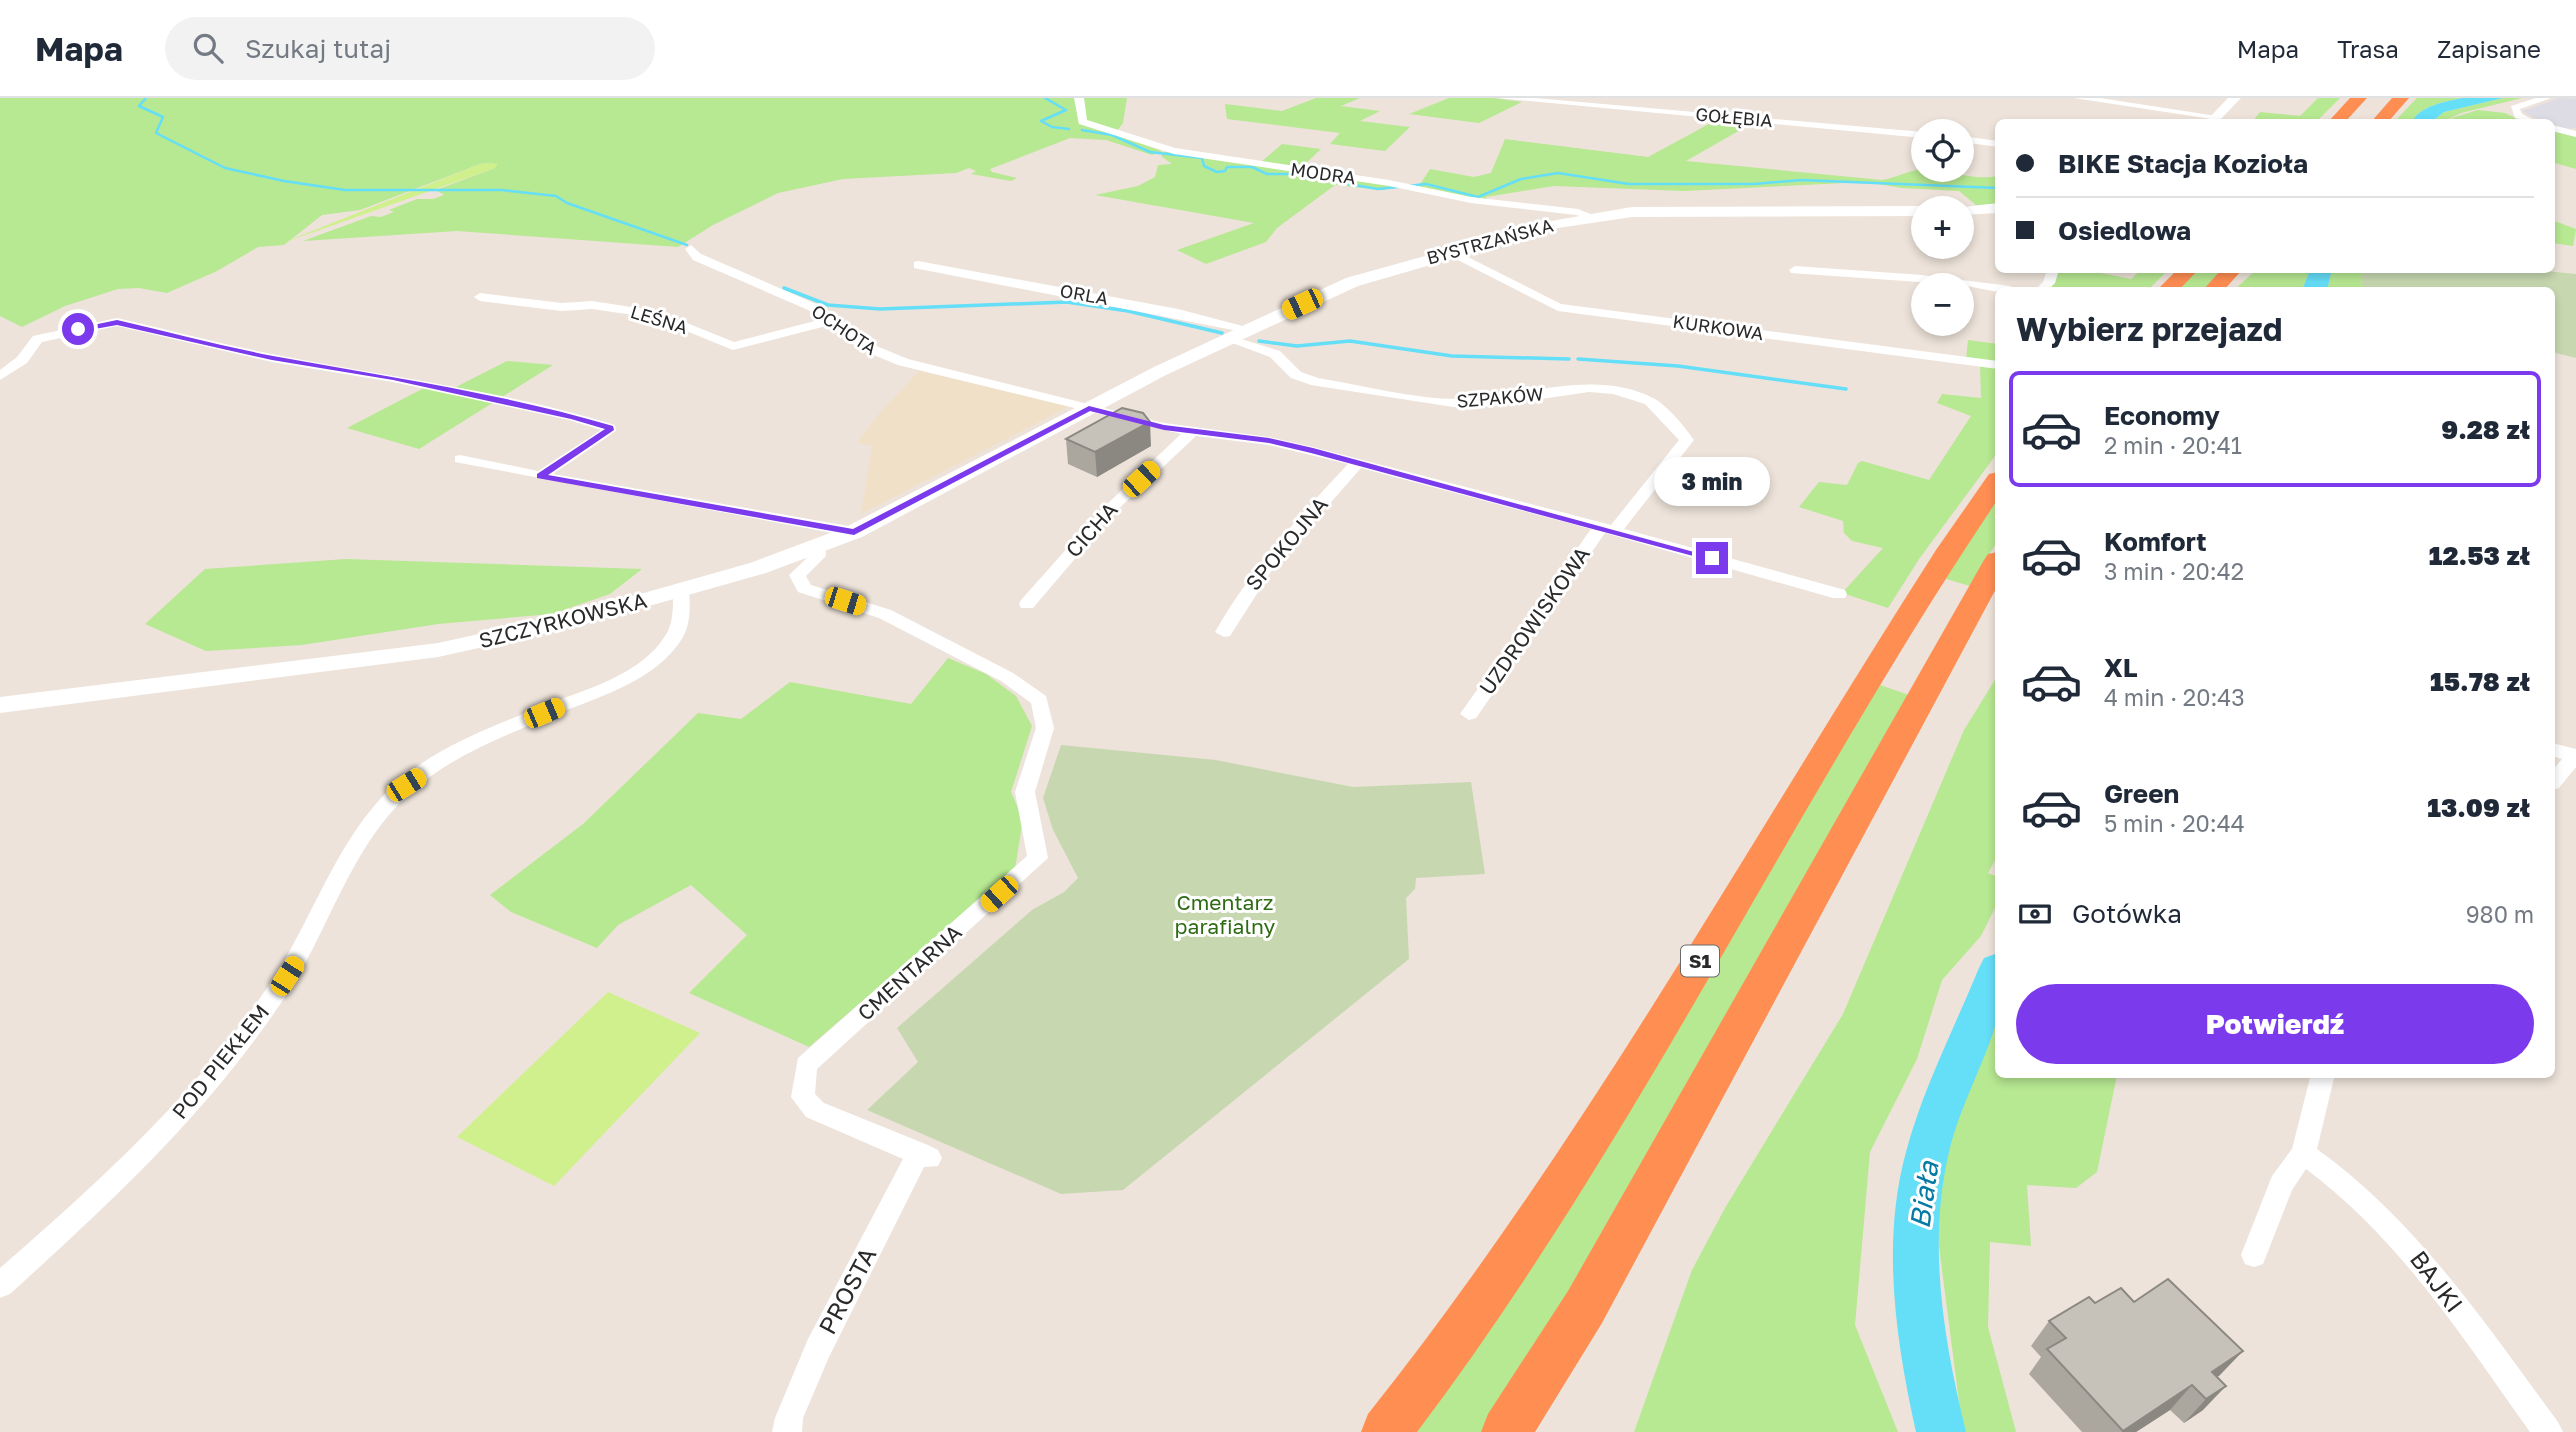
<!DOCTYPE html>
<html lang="pl">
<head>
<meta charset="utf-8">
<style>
  :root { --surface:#fff; --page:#f2f2f3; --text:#1f2937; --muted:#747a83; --line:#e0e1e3; --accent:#7c3aed }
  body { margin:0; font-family:"Golos Text",sans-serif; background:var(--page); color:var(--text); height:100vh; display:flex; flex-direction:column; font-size:26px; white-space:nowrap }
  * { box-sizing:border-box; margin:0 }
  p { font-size:23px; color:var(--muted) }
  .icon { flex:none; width:38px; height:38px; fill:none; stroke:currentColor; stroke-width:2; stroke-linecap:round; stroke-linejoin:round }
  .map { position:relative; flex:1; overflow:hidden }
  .sheet { position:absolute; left:1995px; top:189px; width:560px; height:791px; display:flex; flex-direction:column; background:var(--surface); border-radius:10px; box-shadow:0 4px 10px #0003 }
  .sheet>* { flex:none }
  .hud { position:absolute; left:1995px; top:21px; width:560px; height:154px; border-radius:10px; box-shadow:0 4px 10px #0003; display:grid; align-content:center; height:154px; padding:0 21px; background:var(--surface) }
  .buttons { position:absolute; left:1911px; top:21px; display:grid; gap:14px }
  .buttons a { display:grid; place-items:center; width:63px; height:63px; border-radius:50%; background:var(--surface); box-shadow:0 4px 10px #0003; font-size:35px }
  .end { position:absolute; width:32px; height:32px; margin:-16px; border:9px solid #7c3aed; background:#fff; box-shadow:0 0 0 4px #fff }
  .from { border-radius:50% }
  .bubble { position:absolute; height:49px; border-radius:24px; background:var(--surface); box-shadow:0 4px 10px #0003; font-size:23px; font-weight:800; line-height:49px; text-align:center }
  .car { position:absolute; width:21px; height:42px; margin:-21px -10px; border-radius:9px; box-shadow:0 0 5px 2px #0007; background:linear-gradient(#f5c518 24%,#345 0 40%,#f5c518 0 76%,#345 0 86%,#f5c518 0) }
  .hud b { display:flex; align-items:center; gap:24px; height:66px; font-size:26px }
  .hud b+b { border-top:2px solid var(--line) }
  .hud i { width:18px; height:18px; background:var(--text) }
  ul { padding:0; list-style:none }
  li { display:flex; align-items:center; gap:21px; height:116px; margin:0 14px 10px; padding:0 7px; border:4px solid transparent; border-radius:10px }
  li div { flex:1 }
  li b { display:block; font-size:26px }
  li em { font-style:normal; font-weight:800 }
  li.active { border-color:var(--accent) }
  li>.icon { width:63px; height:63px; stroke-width:1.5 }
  h2 { padding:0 21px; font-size:32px; line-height:84px }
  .pay { display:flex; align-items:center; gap:18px; height:77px; padding:0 21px; font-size:26px }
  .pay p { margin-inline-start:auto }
  .cta { display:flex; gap:14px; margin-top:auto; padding:14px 21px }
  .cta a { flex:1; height:80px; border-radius:42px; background:var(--accent); color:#fff; font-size:28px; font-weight:800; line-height:80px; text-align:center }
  header { display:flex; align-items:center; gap:42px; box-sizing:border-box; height:98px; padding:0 35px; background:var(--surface); border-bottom:2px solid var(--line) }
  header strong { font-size:33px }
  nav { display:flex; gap:38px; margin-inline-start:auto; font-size:24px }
  .search { width:490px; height:63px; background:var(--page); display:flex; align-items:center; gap:18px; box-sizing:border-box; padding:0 24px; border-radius:38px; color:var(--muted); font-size:26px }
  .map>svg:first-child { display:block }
</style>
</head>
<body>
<header>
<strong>Mapa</strong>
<div class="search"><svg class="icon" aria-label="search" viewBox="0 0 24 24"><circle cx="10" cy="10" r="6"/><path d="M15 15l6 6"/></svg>Szukaj tutaj</div>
<nav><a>Mapa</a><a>Trasa</a><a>Zapisane</a></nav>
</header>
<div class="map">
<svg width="2576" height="1334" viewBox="0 0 2576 1334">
  <rect width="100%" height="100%" fill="#ede3da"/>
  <path fill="#dddce5" d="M2560 0 2576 1V30L2566 31 2552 27V24H2542L2522 13Z"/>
  <path fill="#f0e0c8" d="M919 273 1028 298 1070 308 861 416 872 348 857 344 877 318Z"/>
  <g fill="#b7e892">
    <path d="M0 0H1076L1078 24 1162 53 1152 57 1106 42 1070 40 990 71 992 74 1017 80 1011 83 971 76 976 73 969 70 956 75 843 81 778 95 713 127 678 149 457 133 303 143 371 118 381 119 394 114 389 112 417 101H433L444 97 436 92 495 70 491 65 480 66 360 112 322 117 284 147 258 149 217 173 167 195 139 190 118 191 65 208 22 229 0 218Z"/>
    <path d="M1081 0H1127L1123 25 1116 34 1086 25Z"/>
    <path d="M1316 0H1360L1341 8 1380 13 1360 23 1410 29 1385 53 1330 46 1340 35 1227 21 1225 6 1282 13Z"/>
    <path d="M1449 0H1494L1522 4 1479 25 1409 16Z"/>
    <path d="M2318 0H2340L2316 24H2252L2260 14 2300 18Z"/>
    <path d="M2417 0H2463C2447 3 2419 8 2412 24H2394Z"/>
    <path d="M2503 0H2522L2461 15 2443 24H2431L2444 14Z"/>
    <path d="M2478 12 2505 15 2524 24H2446L2455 19Z"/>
    <path d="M1720 20 1756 23 1686 63 1882 82C1895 80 1913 71 1923 71 1949 72 1972 83 1998 78V106L1976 107 1959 93 1902 90 1865 84 1684 93 1554 88 1486 99 1487 103 1417 91 1430 71 1474 79 1491 75 1505 41 1648 59Z"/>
    <path d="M2552 32 2576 39V71L2552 64Z"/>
    <path d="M1282 46 1321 51 1300 71 1260 65Z"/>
    <path d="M1165 54H1171L1400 89 1382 92 1335 87 1277 130 1266 144 1206 166 1177 152 1254 125 1095 97 1138 88 1155 79 1158 67 1172 66 1161 58Z"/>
    <path d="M2552 122 2576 131 2573 148 2552 145Z"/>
    <path d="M2057 172H2086L2131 181 2141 172H2168L2148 192H2046Z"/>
    <path d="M2197 172H2222L2203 192H2178Z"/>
    <path d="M2256 172H2310L2302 192H2234Z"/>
    <path d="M2332 172H2363L2361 192H2327Z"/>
    <path d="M1968 242 1998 246V266L1966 262Z"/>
    <path d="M507 263 553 267 419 351 347 330 424 290H454Z"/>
    <path d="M1980 266 1998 269V354L1919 461 1888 510 1842 495 1883 450 1852 443 1844 435 1843 423 1799 409 1819 384 1847 387 1858 365 1862 363 1929 382 1971 318 1937 305 1942 296 1981 300Z"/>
    <path d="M1998 398V442L1970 488 1943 480Z"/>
    <path d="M346 461 642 471 610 496 552 516 438 526 302 547 206 553 145 526 205 471Z"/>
    <path d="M948 560 986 576 1016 598 1032 628 1011 694 1023 721 1015 771 809 949 689 895 747 837 691 787 618 827 597 850 511 814 490 797 583 726 698 615 741 621 790 584 911 606Z"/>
    <path d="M1998 577V757L1988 775 1998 779V804L1981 838 1942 882 1917 961 1870 1054 1855 1227 1898 1334H1634L1692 1172 1725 1110 1843 916 1964 632Z"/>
    <path d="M1880 587 1909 597 1670 1023 1514 1286 1481 1334H1409Z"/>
    <path d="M1998 902V976L2117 977 2097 1074 2076 1090 2027 1087 2031 1148 1990 1144 1988 1229 2016 1334H1963L1938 1141 1939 1073 1959 1004Z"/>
  </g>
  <g fill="#c7d8b0">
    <path d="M2363 172H2535L2576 176V260L2552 254V192H2361Z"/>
    <path d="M1061 647 1216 662 1353 689 1471 684 1485 776 1416 780 1415 791 1406 800 1409 861 1123 1092 1061 1096 867 1012 918 964 897 930 1032 812 1064 794 1078 780 1053 732 1043 700Z"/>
  </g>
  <g fill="#cff08d">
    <path d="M491 65 498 66 495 70 277 147 480 66Z"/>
    <path d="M608 894 700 935 554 1088 457 1039Z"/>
  </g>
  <g fill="#65def8">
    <path d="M2463 0H2503L2444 14 2431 24H2412C2419 8 2447 3 2463 0Z"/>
    <path d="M2310 172H2332L2327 192H2302Z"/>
  </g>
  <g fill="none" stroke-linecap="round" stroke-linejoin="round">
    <g stroke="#65def8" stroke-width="2.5">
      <path d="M146 0 139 8 163 19 156 35 225 70 284 83 345 92H502L556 98 567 105 687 147"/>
      <path d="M1045 0 1066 12 1041 23 1052 29 1069 31"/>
      <path d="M1082 32 1112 37 1150 54 1202 60 1204 68 1217 74 1225 73 1227 69H1252L1267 76H1314L1336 84 1378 91 1426 86 1478 99 1521 81 1558 75 1629 86H1754L1801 82 1998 90"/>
    </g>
    <g stroke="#65def8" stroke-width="3.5">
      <path d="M784 190 828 207 880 211 1067 204 1128 213 1222 235"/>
      <path d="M1259 243 1297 248 1350 243 1452 258 1569 261"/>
      <path d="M1578 261 1678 268 1846 291"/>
    </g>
    <path fill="#65def8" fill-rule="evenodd" d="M1998 855C2000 873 2003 901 1998 919 1985 965 1960 1007 1949 1054 1927 1146 1944 1244 1966 1334H1916C1896 1244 1881 1145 1906 1054 1923 990 1954 931 1979 870L1984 860Z"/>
    <g fill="#fff" fill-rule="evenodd">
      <path d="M1074 0H1084L1087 22 1175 50 1389 82 1471 99 1578 111 1598 119 1592 122 1576 117 1471 105 1389 88 1174 56 1079 26Z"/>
      <path d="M1498 0H1535L1923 34V40Z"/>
      <path d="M2074 0H2100L2223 19 2218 22Z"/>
      <path d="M2536 0H2551L2520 11 2522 16 2538 24 2515 20 2511 8Z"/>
      <path d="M2552 27 2576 33V39L2552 33Z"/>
      <path d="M1962 38 1998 43V49L1962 44Z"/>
      <path d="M691 147 701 156 823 209 869 245 908 261 1164 325 1269 339 1313 349 1611 427 1679 342 1645 306 1613 296 1589 294 1494 308 1453 309 1311 287 1291 280 1270 259 1222 241 1228 237 1280 253 1301 274 1318 280C1361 287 1415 301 1457 301 1520 301 1593 269 1653 300 1667 307 1685 329 1694 342L1624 431 1845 492 1847 496 1845 500H1833L1605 435 1476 620 1469 622 1460 616 1591 431 1361 370 1274 469 1230 538 1224 539 1215 534C1251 471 1298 419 1348 366L1269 347 1196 338 1113 416 1033 510H1021L1019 506 1021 502 1103 410 1181 336 898 267 859 251 830 227 733 252 654 220 592 211 562 213 480 203 474 199 480 195 562 205 592 203 657 213 734 244 822 221 815 215 693 162 685 151Z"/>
      <path d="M1450 150 1561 206 1998 263V271L1558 213 1446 156 1444 154Z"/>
      <path d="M918 163 1178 211 1254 231 1248 235 914 170V164Z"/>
      <path d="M1795 168 1922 177 2010 188 2016 192 1998 194 1962 187 1791 175 1789 172Z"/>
      <path d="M2047 172H2059L2055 185 2048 192H2035L2043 184Z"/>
      <path d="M117 220C169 232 220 246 272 256 387 279 503 292 615 327L616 333 553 376 854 429 862 434 854 439 455 364V358L460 357 538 373 601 332 569 322 393 284 272 264 117 228 42 244 27 265 0 282V272L17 259 33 238Z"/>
      <path d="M817 444 825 449 826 458 806 478 811 487 891 512 1013 575 1046 598 1054 630 1035 694 1048 760 817 971 815 996 824 1005 928 1047 938 1052 942 1060 938 1068 924 1069 829 1259 803 1320 802 1334H772L775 1320 808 1241 903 1061 806 1019 791 999 798 960 1027 758 1015 694 1036 630 1031 605 1001 583 879 520 798 494 789 477 810 457 811 446Z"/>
      <path d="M681 487 689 492C690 507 691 525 683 539 657 583 598 599 554 617 505 638 450 658 410 695 348 751 329 835 283 902 206 1017 111 1104 10 1196L0 1200V1170C99 1084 195 997 269 887 313 822 335 742 394 687 436 648 496 627 548 606 587 591 642 576 665 538 674 525 673 507 673 492Z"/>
      <path d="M2552 645 2576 651V669L2559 690 2552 692V673L2562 661 2552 658Z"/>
      <path d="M2311 976H2335L2317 1051C2418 1124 2485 1225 2558 1324L2563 1334H2530C2463 1240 2400 1141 2306 1071L2292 1092 2263 1166 2254 1169 2245 1166 2241 1157 2272 1078 2292 1051Z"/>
    </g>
    <g fill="#fff" fill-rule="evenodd">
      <path d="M2228 0H2241L2218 24H2205Z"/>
      <path d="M1998 105V115L1962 117V110H1956Z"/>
      <path d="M1923 108 1929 110H1923V118L1632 119 1558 130 1358 188 1166 277 862 439 766 475 578 528 438 559 0 615V599L438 545 566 517 750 465 846 429 1154 269 1346 180 1551 123 1632 109Z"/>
    </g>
    <g fill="#ff8e53" fill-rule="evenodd">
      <path d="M2350 0H2367L2345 24H2328Z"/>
      <path d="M2392 0H2409L2388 24H2371Z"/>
      <path d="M2177 172H2198L2179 192H2157Z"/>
      <path d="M2221 172H2242L2224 192H2203Z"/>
      <path d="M1998 374V401C1794 705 1638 1041 1417 1334H1361L1368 1316C1583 1046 1750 742 1936 452L1989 376Z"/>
      <path d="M1998 454V487L1602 1225 1535 1334H1481L1488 1316 1568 1193 1984 462 1988 456Z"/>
    </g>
  </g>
  <g fill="#aba79f">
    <path d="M1066 341 1151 348 1097 379 1068 366Z"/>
    <path d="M2134 1204 2220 1277 2217 1279 2203 1312 2184 1325 2170 1312 2136 1334H2082L2029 1276 2041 1259 2031 1248 2049 1223 2095 1205Z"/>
  </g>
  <g fill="#8b8882">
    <path d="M1150 324 1151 348 1097 379 1095 354Z"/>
    <path d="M2243 1253 2220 1277 2198 1293 2212 1274Z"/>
    <path d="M2192 1287 2170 1312 2136 1334H2122Z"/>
    <path d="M2226 1288 2203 1312 2184 1325 2206 1301Z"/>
  </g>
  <g fill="#c7c2b9" stroke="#8b8882" stroke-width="2">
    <path d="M1122 310 1143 315 1150 324 1095 354 1066 341Z"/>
    <path d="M2168 1181 2243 1253 2212 1274 2226 1288 2206 1301 2192 1287 2123 1333 2047 1251 2066 1240 2049 1223 2089 1199 2095 1205 2121 1190 2134 1204Z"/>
  </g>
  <path fill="#7c3aed" d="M117 222C169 234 221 248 273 258 387 279 502 295 613 328L614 332 548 377 853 431 1089 308 1164 327 1269 340 1313 350 1716 460 1708 462 1311 355 1269 345 1164 332 1090 313 854 437 537 380V376L605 331 571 321 393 282 272 262 117 227 78 234 74 231Z"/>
  <g text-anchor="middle" stroke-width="6" stroke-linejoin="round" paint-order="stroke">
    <g font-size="18" fill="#2a2a2a" stroke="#fff">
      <text transform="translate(1734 20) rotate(5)" y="6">GOŁĘBIA</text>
      <text transform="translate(1323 76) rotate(8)" y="6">MODRA</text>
      <text transform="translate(1490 144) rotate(-15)" y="6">BYSTRZAŃSKA</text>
      <text transform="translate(1084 197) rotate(10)" y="6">ORLA</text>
      <text transform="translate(659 222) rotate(17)" y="6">LEŚNA</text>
      <text transform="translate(1718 230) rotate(8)" y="6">KURKOWA</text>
      <text transform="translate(844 232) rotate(34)" y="6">OCHOTA</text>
      <text transform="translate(1500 300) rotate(-5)" y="6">SZPAKÓW</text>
    </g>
    <rect fill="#fff" stroke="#6a6a6a" stroke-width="2" x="1681" y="847.5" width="38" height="31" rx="5"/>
    <g font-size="19" font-weight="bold" fill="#2a2a2a">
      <text x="1700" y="870">S1</text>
    </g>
    <g font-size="21" fill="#2a2a2a" stroke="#fff">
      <text transform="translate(1092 432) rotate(-48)" y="7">CICHA</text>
      <text transform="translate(1287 446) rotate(-50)" y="7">SPOKOJNA</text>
      <text transform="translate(563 523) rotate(-14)" y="7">SZCZYRKOWSKA</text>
      <text transform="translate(1535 523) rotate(-55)" y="7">UZDROWISKOWA</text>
      <text transform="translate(910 875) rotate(-42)" y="7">CMENTARNA</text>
      <text transform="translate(221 964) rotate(-51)" y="7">POD PIEKŁEM</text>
    </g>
    <g font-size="21" fill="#2e6c14" stroke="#fff">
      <text x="1225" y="812">Cmentarz<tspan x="1225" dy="24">parafialny</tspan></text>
    </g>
    <g font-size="24" fill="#2a2a2a" stroke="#fff">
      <text transform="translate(2436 1184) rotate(53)" y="8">BAJKI</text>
      <text transform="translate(848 1193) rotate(-62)" y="8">PROSTA</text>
    </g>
    <g font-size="28" font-style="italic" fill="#037ba4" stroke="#fff">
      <text transform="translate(1924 1097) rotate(-82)" y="10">Biała</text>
    </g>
  </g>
</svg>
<div class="buttons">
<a><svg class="icon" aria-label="locate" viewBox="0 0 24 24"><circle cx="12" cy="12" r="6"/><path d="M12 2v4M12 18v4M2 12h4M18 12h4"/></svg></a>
<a>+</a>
<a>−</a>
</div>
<i class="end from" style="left:78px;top:231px"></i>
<i class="end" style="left:1712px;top:460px"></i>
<div class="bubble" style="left:1654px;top:359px;width:116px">3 min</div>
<i class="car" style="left:1302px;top:206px;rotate:245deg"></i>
<i class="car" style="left:1141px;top:381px;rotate:47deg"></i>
<i class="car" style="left:845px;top:503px;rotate:108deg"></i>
<i class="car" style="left:544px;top:615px;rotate:67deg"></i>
<i class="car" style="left:406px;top:687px;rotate:58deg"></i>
<i class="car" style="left:999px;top:796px;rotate:228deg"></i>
<i class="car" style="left:287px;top:878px;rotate:33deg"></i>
<div class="hud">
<b><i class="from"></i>BIKE Stacja Kozioła</b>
<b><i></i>Osiedlowa</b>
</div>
<section class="sheet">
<h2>Wybierz przejazd</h2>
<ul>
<li class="active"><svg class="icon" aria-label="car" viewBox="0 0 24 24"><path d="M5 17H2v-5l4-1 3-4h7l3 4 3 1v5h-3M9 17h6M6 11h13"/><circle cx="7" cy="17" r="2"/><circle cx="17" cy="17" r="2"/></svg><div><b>Economy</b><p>2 min · 20:41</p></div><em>9.28 zł</em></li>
<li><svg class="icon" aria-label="car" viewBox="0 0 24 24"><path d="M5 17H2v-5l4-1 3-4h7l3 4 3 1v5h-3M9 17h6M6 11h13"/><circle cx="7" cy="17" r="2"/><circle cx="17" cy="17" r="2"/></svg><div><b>Komfort</b><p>3 min · 20:42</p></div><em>12.53 zł</em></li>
<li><svg class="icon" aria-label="car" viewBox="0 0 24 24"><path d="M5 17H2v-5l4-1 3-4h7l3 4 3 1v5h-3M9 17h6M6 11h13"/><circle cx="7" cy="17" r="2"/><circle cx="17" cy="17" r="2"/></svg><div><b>XL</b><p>4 min · 20:43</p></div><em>15.78 zł</em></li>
<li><svg class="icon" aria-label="car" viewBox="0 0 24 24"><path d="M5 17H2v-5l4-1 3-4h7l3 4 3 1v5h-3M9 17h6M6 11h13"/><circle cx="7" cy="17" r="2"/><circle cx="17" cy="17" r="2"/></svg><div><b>Green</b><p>5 min · 20:44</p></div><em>13.09 zł</em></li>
</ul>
<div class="pay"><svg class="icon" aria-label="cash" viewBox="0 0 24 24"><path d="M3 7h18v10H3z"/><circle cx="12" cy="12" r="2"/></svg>Gotówka<p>980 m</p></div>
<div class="cta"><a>Potwierdź</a></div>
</section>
</div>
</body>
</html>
